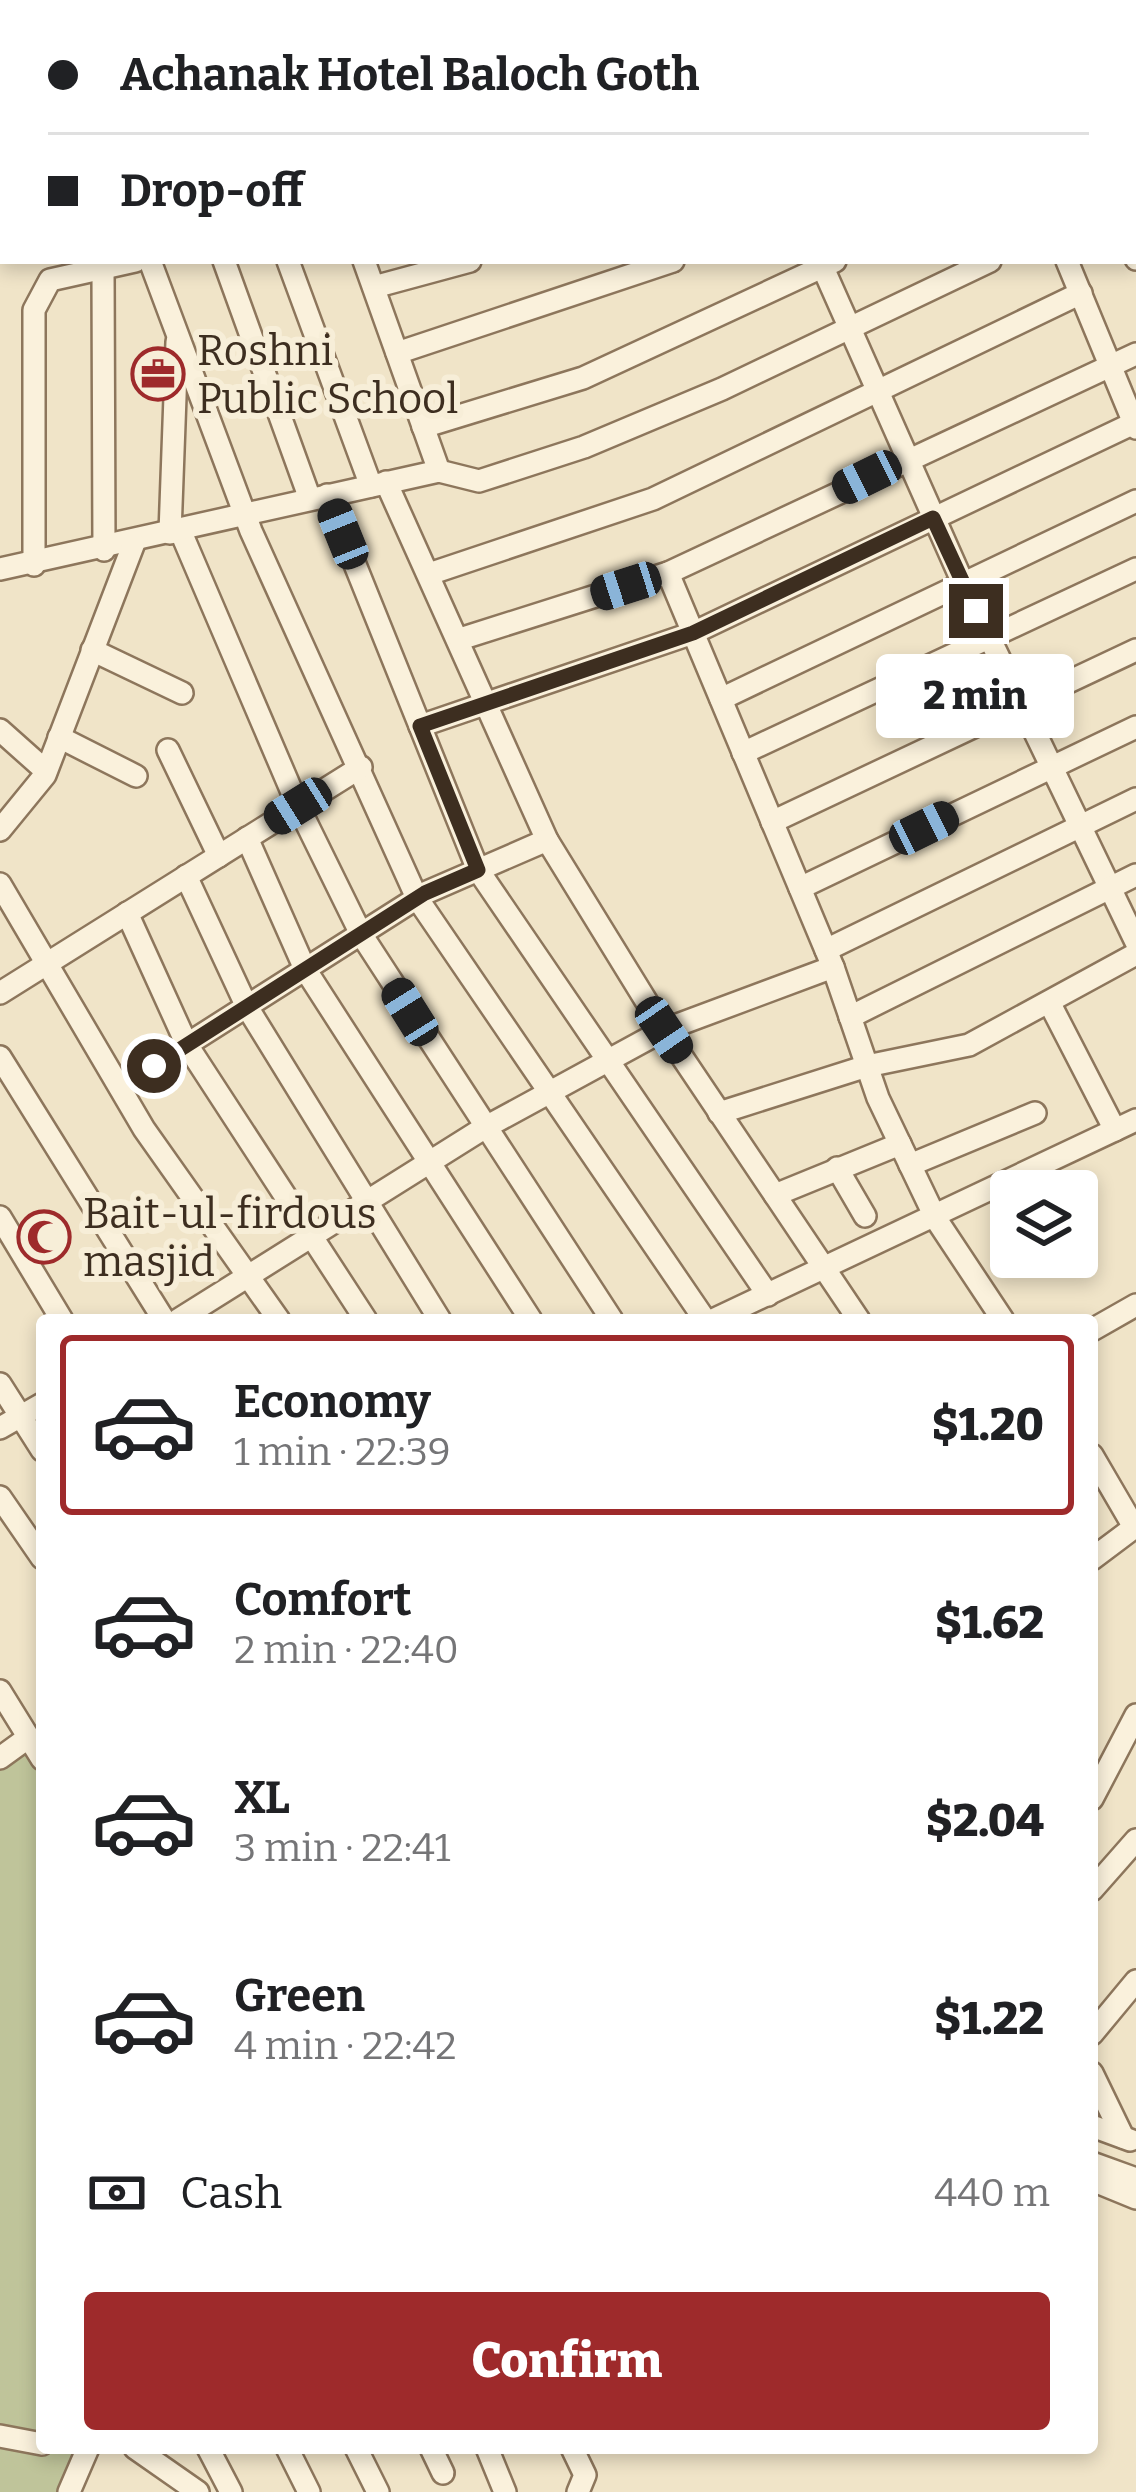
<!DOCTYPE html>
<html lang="en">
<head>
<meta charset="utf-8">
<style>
  :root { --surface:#fff; --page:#f2f2f2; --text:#202124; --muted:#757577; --line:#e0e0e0; --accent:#9e2a2b }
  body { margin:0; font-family:Bitter,serif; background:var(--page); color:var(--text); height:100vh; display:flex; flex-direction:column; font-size:45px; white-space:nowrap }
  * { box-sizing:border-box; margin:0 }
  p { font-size:39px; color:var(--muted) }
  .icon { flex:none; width:66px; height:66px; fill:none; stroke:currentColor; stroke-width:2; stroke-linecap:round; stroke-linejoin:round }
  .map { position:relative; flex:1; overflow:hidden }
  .drawer { position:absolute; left:36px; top:1314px; width:1062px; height:1140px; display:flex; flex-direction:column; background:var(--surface); border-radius:12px; box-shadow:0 6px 18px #0003 }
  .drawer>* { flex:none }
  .banner { position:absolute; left:0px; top:0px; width:1137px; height:264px; box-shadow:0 6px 18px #0003; display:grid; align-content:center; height:264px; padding:0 48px; background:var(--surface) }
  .buttons { position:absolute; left:990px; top:1170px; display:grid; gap:24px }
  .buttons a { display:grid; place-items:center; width:108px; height:108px; border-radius:12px; background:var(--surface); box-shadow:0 6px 18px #0003; font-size:60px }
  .end { position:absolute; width:54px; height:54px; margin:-27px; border:15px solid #3d2e20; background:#fff; box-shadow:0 0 0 6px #fff }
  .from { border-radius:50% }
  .bubble { position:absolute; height:84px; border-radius:12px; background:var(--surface); box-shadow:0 6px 18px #0003; font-size:39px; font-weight:800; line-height:84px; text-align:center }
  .car { position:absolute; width:36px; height:72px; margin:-36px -18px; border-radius:15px; box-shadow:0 0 9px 3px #0007; background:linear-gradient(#222 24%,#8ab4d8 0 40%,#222 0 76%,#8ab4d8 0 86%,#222 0) }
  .banner b { display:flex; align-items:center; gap:42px; height:114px; font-size:45px }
  .banner b+b { border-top:3px solid var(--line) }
  .banner i { width:30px; height:30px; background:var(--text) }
  ul { padding:21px 0 0; list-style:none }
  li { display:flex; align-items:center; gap:36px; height:180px; margin:0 24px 18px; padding:0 24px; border:6px solid transparent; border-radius:12px }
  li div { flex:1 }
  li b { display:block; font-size:45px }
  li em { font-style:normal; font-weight:800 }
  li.current { border-color:var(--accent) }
  li>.icon { width:108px; height:108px; stroke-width:1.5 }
  .pay { display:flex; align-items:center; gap:30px; height:132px; padding:0 48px; font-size:45px }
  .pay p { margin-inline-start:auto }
  .cta { display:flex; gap:24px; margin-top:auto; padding:24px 48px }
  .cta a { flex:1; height:138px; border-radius:12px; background:var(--accent); color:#fff; font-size:48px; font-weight:800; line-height:138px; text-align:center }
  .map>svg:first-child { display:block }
</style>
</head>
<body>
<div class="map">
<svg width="1136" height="2492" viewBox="0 0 1136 2492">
  <rect width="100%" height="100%" fill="#f0e4c8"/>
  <path fill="#bfc49a" d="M28 1738 42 1760V2448H87L69 2492H0V1758Z"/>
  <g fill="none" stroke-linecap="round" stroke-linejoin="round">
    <g stroke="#8d765c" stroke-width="26">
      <g id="minor">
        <path d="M178 0 179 3"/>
        <path d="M276 0 277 3"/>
        <path d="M715 0 716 3"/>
        <path d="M956 0 957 3"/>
        <path d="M94 3 102 0"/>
        <path d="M428 3 438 0"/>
        <path d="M575 3 582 0"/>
        <path d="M739 3 745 0"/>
        <path d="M903 3 910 0"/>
        <path d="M1094 3 1103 0"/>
        <path d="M0 36 3 35"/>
        <path d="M1134 253 1136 259"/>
        <path d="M150 261 251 531 417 898 705 1320"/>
        <path d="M224 261 310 499"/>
        <path d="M288 261 371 486"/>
        <path d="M364 261 439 471"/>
        <path d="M820 261 963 583 1136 942"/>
        <path d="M1067 261 1136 428"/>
        <path d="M103 268 104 550"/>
        <path d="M374 287 470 261"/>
        <path d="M397 353 673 261"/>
        <path d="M423 427 583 378 835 261"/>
        <path d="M386 482 547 840 664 1030 859 1320"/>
        <path d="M327 495 478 870 768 1295"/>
        <path d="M180 530 298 806 361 934 612 1320"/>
        <path d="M170 533 177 342"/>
        <path d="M34 565V310L50 280 135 261"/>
        <path d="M0 569 439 471 479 481 584 447 722 389 990 261"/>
        <path d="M668 573 833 967 878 1098 936 1219 1003 1320"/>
        <path d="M429 574 653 499 1081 293"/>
        <path d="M460 639 668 573 1136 354"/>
        <path d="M92 650 182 693"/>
        <path d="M721 699 1136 501"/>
        <path d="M420 726 693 633 1134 423"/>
        <path d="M0 730 46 771"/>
        <path d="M59 737 136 776"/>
        <path d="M168 750 219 856"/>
        <path d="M743 753 1136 569"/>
        <path d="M772 822 1136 650"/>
        <path d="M0 830 45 775 134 543"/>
        <path d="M247 838 305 969 531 1320"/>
        <path d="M186 876 247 1007 440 1320"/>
        <path d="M0 884 144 1129 279 1320"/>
        <path d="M800 888 1136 727"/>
        <path d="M127 913 187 1045 366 1320"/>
        <path d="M826 950 1136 799"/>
        <path d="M0 993 361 767"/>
        <path d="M1049 1002 1115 1130"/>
        <path d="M850 1017 1136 875"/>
        <path d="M0 1057 164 1320"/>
        <path d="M120 1087 425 893 547 840"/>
        <path d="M719 1113 867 1066 969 1045 1136 954"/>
        <path d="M910 1165 1035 1113"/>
        <path d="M837 1168 865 1216"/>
        <path d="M775 1195 900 1144"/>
        <path d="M0 1217 62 1320"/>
        <path d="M178 1320 484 1128 664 1030 833 967"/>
        <path d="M713 1320 1136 1120"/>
        <path d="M1092 1330 1136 1305"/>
        <path d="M0 1384 42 1450"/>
        <path d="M0 1428 42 1404"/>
        <path d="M1092 1455 1134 1527"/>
        <path d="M0 1497 42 1558"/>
        <path d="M1092 1559 1136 1526"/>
        <path d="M0 1691 42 1759"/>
        <path d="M0 1758 29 1737"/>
        <path d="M1092 1799 1136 1715"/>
        <path d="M1092 1890 1136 1840"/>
        <path d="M1092 2034 1136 1981"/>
        <path d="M1092 2073 1123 2137"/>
        <path d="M1092 2126 1130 2140"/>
        <path d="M1092 2163 1136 2179"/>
        <path d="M1092 2180 1136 2198"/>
        <path d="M0 2436 42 2444"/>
        <path d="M135 2448 198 2492"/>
        <path d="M208 2448 231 2492"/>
        <path d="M287 2448 309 2492"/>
        <path d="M356 2448 378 2492"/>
        <path d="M431 2448 443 2473"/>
        <path d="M487 2448 505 2492"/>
        <path d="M572 2448 585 2475 578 2492"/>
        <path d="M69 2492 88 2448"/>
      </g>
    </g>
    <use href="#minor" stroke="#faf1dc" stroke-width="21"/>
  </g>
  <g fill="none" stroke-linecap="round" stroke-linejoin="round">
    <path stroke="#3d2e20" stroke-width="15" d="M154 1066 425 893 478 870 420 726 693 633 933 518 976 611"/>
  </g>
  <defs>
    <g id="office-ring" transform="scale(2.7)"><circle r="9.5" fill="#f7eed8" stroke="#9e2a2b" stroke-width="1.5"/><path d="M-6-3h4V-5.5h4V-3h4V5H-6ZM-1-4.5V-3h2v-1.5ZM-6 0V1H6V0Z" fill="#9e2a2b"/></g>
    <g id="mosque-ring" transform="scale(2.7)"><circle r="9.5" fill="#f7eed8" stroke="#9e2a2b" stroke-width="1.5"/><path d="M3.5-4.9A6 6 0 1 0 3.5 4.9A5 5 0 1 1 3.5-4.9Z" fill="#9e2a2b"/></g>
  </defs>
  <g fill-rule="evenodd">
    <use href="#office-ring" x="158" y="374"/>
    <use href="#mosque-ring" x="44" y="1237"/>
  </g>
  <g text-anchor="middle" stroke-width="12" stroke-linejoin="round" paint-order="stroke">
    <g font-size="42" fill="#3d2e20" stroke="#f7eed8" text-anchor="start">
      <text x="197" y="365">Roshni<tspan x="197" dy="48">Public School</tspan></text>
      <text x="83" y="1228">Bait-ul-firdous<tspan x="83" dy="48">masjid</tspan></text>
    </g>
  </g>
</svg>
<div class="buttons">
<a><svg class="icon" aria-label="layers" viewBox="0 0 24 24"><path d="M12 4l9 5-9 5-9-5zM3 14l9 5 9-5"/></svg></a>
</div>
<i class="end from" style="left:154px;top:1066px"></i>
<i class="end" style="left:976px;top:611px"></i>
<div class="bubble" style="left:876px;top:654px;width:198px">2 min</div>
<i class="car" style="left:867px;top:477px;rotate:244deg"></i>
<i class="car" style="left:343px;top:534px;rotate:338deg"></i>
<i class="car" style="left:626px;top:586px;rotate:252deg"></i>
<i class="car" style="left:298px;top:806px;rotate:238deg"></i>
<i class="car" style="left:924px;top:828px;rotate:64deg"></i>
<i class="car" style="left:410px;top:1012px;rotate:328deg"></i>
<i class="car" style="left:664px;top:1030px;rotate:146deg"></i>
<div class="banner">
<b><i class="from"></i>Achanak Hotel Baloch Goth</b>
<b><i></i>Drop-off</b>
</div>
<section class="drawer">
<ul>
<li class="current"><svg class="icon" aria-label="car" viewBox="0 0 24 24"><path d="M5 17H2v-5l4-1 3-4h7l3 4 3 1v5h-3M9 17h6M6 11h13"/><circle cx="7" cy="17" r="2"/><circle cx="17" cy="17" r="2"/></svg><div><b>Economy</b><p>1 min · 22:39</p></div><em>$1.20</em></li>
<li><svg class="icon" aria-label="car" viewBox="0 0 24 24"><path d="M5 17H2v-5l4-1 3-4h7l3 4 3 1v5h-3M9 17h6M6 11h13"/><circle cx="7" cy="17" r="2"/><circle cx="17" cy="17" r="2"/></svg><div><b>Comfort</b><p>2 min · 22:40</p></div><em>$1.62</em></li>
<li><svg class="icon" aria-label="car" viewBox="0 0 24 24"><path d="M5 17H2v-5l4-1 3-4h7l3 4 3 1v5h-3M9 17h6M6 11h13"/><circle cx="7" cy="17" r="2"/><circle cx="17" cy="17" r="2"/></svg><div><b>XL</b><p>3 min · 22:41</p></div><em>$2.04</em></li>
<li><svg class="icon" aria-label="car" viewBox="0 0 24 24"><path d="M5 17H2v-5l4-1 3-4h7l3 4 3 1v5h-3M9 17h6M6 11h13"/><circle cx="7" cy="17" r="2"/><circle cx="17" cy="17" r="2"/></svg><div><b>Green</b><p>4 min · 22:42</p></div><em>$1.22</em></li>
</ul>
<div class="pay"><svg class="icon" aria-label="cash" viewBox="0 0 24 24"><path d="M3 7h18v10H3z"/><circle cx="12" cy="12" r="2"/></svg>Cash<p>440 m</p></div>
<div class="cta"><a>Confirm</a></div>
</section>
</div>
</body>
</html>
